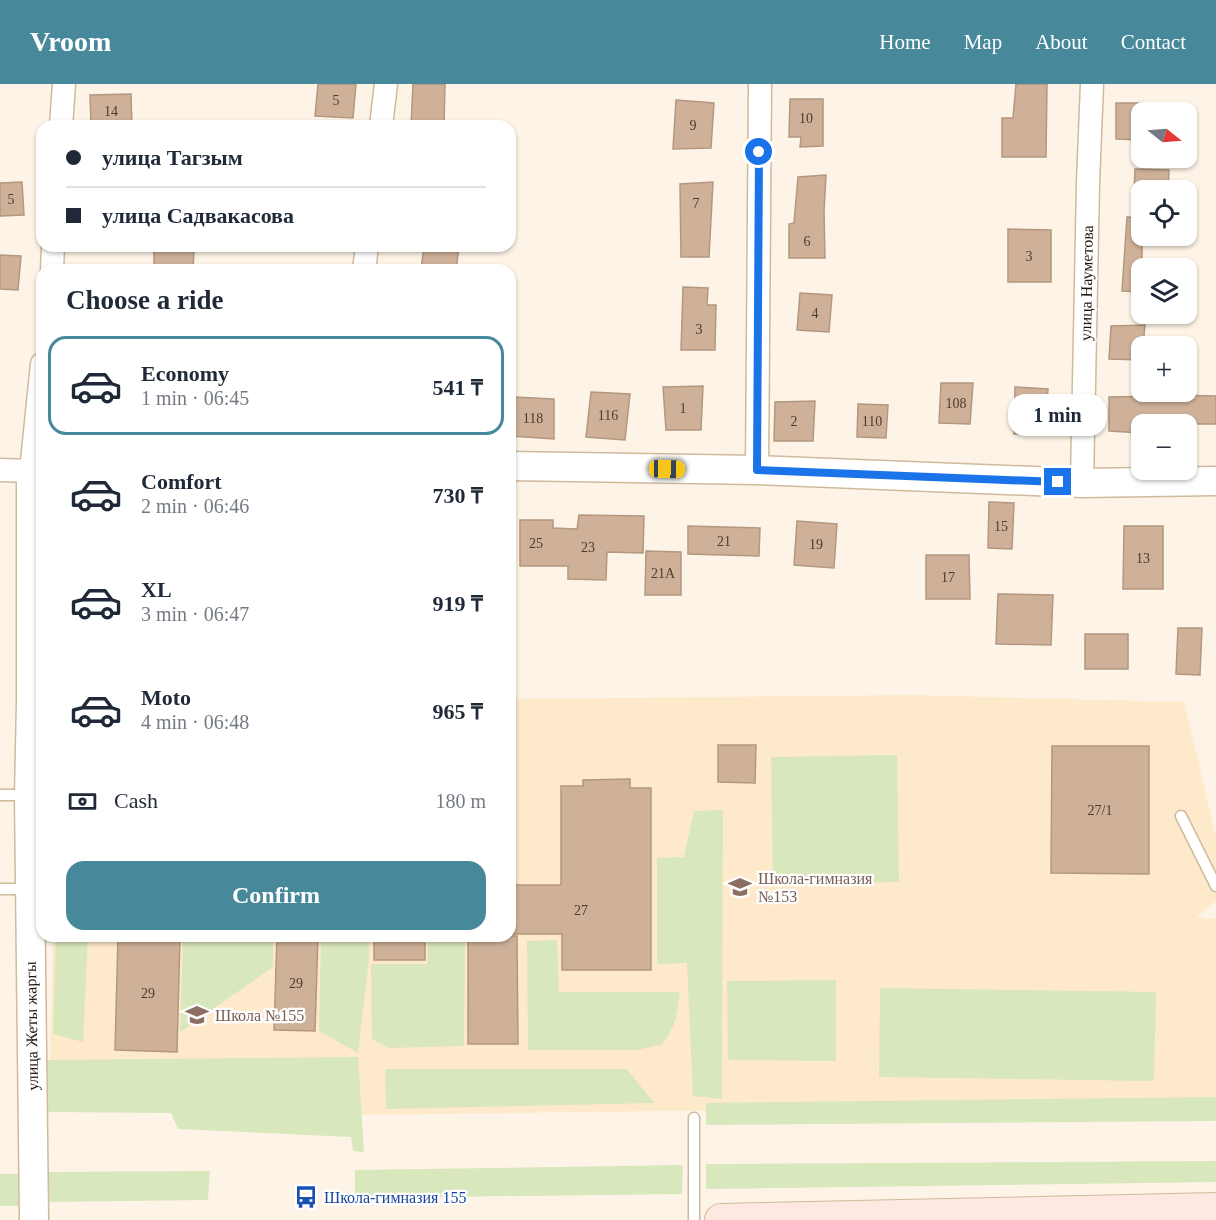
<!DOCTYPE html>
<html lang="en">
<head>
<meta charset="utf-8">
<style>
  :root { --surface:#fff; --page:#f2f2f3; --text:#1f2937; --muted:#747a83; --line:#e0e1e3; --accent:#47889b }
  body { margin:0; font-family:Georgia,serif; background:var(--page); color:var(--text); height:100vh; display:flex; flex-direction:column; font-size:22px; white-space:nowrap }
  * { box-sizing:border-box; margin:0 }
  p { font-size:20px; color:var(--muted) }
  .icon { flex:none; width:33px; height:33px; fill:none; stroke:currentColor; stroke-width:2; stroke-linecap:round; stroke-linejoin:round }
  .map { position:relative; flex:1; overflow:hidden }
  .details { position:absolute; left:36px; top:180px; width:480px; height:678px; display:flex; flex-direction:column; background:var(--surface); border-radius:18px; box-shadow:0 2px 4px #0004 }
  .details>* { flex:none }
  .guide { position:absolute; left:36px; top:36px; width:480px; height:132px; border-radius:18px; box-shadow:0 2px 4px #0004; display:grid; align-content:center; height:132px; padding:0 30px; background:var(--surface) }
  .needle { width:39px; rotate:107deg }
  .controls { position:absolute; left:1131px; top:18px; display:grid; gap:12px }
  .controls a { display:grid; place-items:center; width:66px; height:66px; border-radius:12px; background:var(--surface); box-shadow:0 2px 4px #0004; font-size:30px }
  .end { position:absolute; width:27px; height:27px; margin:-14px; border:8px solid #1a73e8; background:#fff; box-shadow:0 0 0 3px #fff }
  .from { border-radius:50% }
  .bubble { position:absolute; height:42px; border-radius:18px; background:var(--surface); box-shadow:0 2px 4px #0004; font-size:20px; font-weight:600; line-height:42px; text-align:center }
  .car { position:absolute; width:18px; height:36px; margin:-18px -9px; border-radius:8px; box-shadow:0 0 4px 2px #0007; background:linear-gradient(#f5c518 24%,#345 0 40%,#f5c518 0 76%,#345 0 86%,#f5c518 0) }
  .guide b { display:flex; align-items:center; gap:21px; height:57px; font-size:22px }
  .guide b+b { border-top:2px solid var(--line) }
  .guide i { width:15px; height:15px; background:var(--text) }
  ul { padding:0; list-style:none }
  li { display:flex; align-items:center; gap:18px; height:99px; margin:0 12px 9px; padding:0 18px; border:3px solid transparent; border-radius:18px }
  li div { flex:1 }
  li b { display:block; font-size:22px }
  li em { font-style:normal; font-weight:600 }
  li.selected { border-color:var(--accent) }
  li>.icon { width:54px; height:54px; stroke-width:1.5 }
  h2 { padding:0 30px; font-size:27px; line-height:72px }
  .pay { display:flex; align-items:center; gap:15px; height:66px; padding:0 30px; font-size:22px }
  .pay p { margin-inline-start:auto }
  .button { display:flex; gap:12px; margin-top:auto; padding:12px 30px }
  .button a { flex:1; height:69px; border-radius:18px; background:var(--accent); color:#fff; font-size:24px; font-weight:600; line-height:69px; text-align:center }
  header { display:flex; align-items:center; gap:36px; box-sizing:border-box; height:84px; padding:0 30px; background:var(--accent); color:#fff }
  header strong { font-size:28px }
  nav { display:flex; gap:33px; margin-inline-start:auto; font-size:21px }
  .map>svg:first-child { display:block }
</style>
</head>
<body>
<header>
<strong>Vroom</strong>
<nav><a>Home</a><a>Map</a><a>About</a><a>Contact</a></nav>
</header>
<div class="map">
<svg width="1216" height="1136" viewBox="0 0 1216 1136">
  <rect width="100%" height="100%" fill="#fdf4e7"/>
  <path fill="#fee9ca" d="M912 611 1184 618 1216 752V816L1196 834 1216 835V1020L343 1031 49 1017 53 852H510V615Z"/>
  <g fill="#d9e7bc">
    <path d="M897 671 899 798 773 801 771 673Z"/>
    <path d="M723 726 722 1015 693 1012 687 879 657 880V774L684 773 694 727Z"/>
    <path d="M56 852H88L83 958 53 950Z"/>
    <path d="M183 852H273V883L180 948Z"/>
    <path d="M321 852H369V875L358 969 319 947Z"/>
    <path d="M428 854H465L464 962 389 964 372 955 371 880H427Z"/>
    <path d="M557 856 559 908H680C677 930 676 943 661 961L636 966H528L527 857Z"/>
    <path d="M836 896V977L728 976 727 897Z"/>
    <path d="M880 904 1156 908 1154 997 879 993Z"/>
    <path d="M358 973 364 1068 353 1067 351 1053 178 1045 171 1029 45 1028V976Z"/>
    <path d="M385 985H627L654 1019 386 1025Z"/>
    <path d="M1216 1013V1037L706 1041V1019Z"/>
    <path d="M1216 1077V1098L706 1105V1080Z"/>
    <path d="M683 1081 682 1110 355 1114V1086Z"/>
    <path d="M210 1087 208 1116 47 1118 46 1088Z"/>
    <rect x="0" y="1090" width="22" height="32"/>
  </g>
  <g fill="#cfb199" stroke="#b3977f" stroke-width="1.5">
    <path d="M318 0H356L353 34 315 32Z"/>
    <path d="M413 0H445L444 42H411Z"/>
    <path d="M1016 0H1047L1046 73H1002V34H1013Z"/>
    <path d="M131 10 132 42H91L90 11Z"/>
    <path d="M790 15H823V62L800 63 801 53H789Z"/>
    <path d="M676 16 714 19 711 64 673 65Z"/>
    <path d="M1116 19H1142V56L1116 55Z"/>
    <path d="M1135 85 1169 86 1168 106H1134Z"/>
    <path d="M826 91 824 128 825 174H789V140L794 139 798 93Z"/>
    <path d="M22 98 24 131 0 132V99Z"/>
    <path d="M713 98 709 173H681L680 100Z"/>
    <path d="M1127 133 1142 134V208L1122 207Z"/>
    <path d="M1008 145 1051 146V198H1008Z"/>
    <path d="M424 162H459L456 186H421Z"/>
    <path d="M154 165 194 166 193 186H154Z"/>
    <path d="M0 171 21 172 18 206 0 205Z"/>
    <path d="M683 203 708 204 707 221H716L715 266H681Z"/>
    <path d="M800 209 832 211 829 248 797 246Z"/>
    <path d="M1145 241 1143 262H1142V276L1109 275 1111 242Z"/>
    <path d="M941 299H973L970 340 939 339Z"/>
    <path d="M703 302 701 346H666L663 303Z"/>
    <path d="M1015 303 1048 305 1045 349 1014 350Z"/>
    <path d="M591 308 630 310 625 356 586 353Z"/>
    <path d="M1165 311 1216 312V340H1142V349L1109 347V313L1165 312Z"/>
    <path d="M513 313 554 315V355L511 352Z"/>
    <path d="M815 317 813 357H774L775 318Z"/>
    <path d="M858 320 888 321 886 354 857 353Z"/>
    <path d="M989 418 1014 419 1012 465 988 464Z"/>
    <path d="M579 431 644 432 643 469 607 468 606 496 568 495V482H520V436H553V444L577 445Z"/>
    <path d="M797 437 837 440 834 484 794 481Z"/>
    <path d="M688 442 760 444 759 472 688 470Z"/>
    <path d="M1124 442H1163V505H1123Z"/>
    <path d="M646 467 681 468V511H645Z"/>
    <path d="M926 471H969L970 515H926Z"/>
    <path d="M998 510 1053 511 1051 561 996 560Z"/>
    <path d="M1178 544H1202L1200 591 1176 590Z"/>
    <rect x="1085" y="550" width="43" height="35"/>
    <path d="M718 661H756L755 699 718 698Z"/>
    <path d="M1052 662H1149V790L1051 789Z"/>
    <path d="M630 695V704H651V886H562V850H510V801H561V702H583V696Z"/>
    <path d="M118 852H180L177 968 115 966Z"/>
    <path d="M277 852H318L315 947 274 946Z"/>
    <rect x="374" y="852" width="51" height="24"/>
    <path d="M468 852H517L518 960H468Z"/>
  </g>
  <g fill="none" stroke-linecap="round" stroke-linejoin="round">
    <g stroke="#d0ba9c" stroke-width="13">
      <g id="service">
        <path d="M0 711H28"/>
        <path d="M1181 732 1216 802"/>
        <path d="M0 805H29"/>
        <path d="M694 1034V1136"/>
      </g>
    </g>
    <g stroke="#d0ba9c" stroke-width="25">
      <g id="minor">
        <path d="M61 42 64 0"/>
        <path d="M381 42 386 0"/>
        <path d="M52 186 53 162"/>
        <path d="M364 186 367 162"/>
        <path d="M0 386 31 387 42 280"/>
        <path d="M757 386 760 0"/>
        <path d="M1082 399 1088 99 1092 0"/>
      </g>
    </g>
    <g stroke="#d0ba9c" stroke-width="31">
      <g id="tertiary">
        <path d="M510 382 757 386 1082 399 1216 397"/>
        <path d="M34 1136 29 711 31 619V387H42"/>
      </g>
    </g>
    <g stroke="#d0ba9c" stroke-width="34">
      <path id="secondary" d="M721 1136 1216 1125"/>
    </g>
    <use href="#service" stroke="#fff" stroke-width="10"/>
    <use href="#minor" stroke="#fff" stroke-width="22"/>
    <use href="#tertiary" stroke="#fff" stroke-width="28"/>
    <use href="#secondary" stroke="#fee8e1" stroke-width="32"/>
  </g>
  <g fill="none" stroke-linecap="round" stroke-linejoin="round">
    <path stroke="#1a73e8" stroke-width="8" d="M759 68 757 386 1058 398"/>
  </g>
  <defs>
    <g id="school-bare" transform="scale(1.8)"><path d="M0-5L7-2L0 1L-7-2ZM-4 1L0 2.5L4 1V4Q0 6-4 4Z" fill="#8d6e63" stroke="#fff" stroke-width="2.5" paint-order="stroke"/></g>
    <g id="bus-bare" transform="scale(1.8)"><path d="M-5-6H5V4H4V6H2V4H-2V6H-4V4H-5ZM-3.5-4V0h7V-4ZM-3.5 1.2v1.5H-2V1.2ZM2 1.2v1.5H3.5V1.2Z" fill="#1a4fb4" stroke="#fff" stroke-width="2.5" paint-order="stroke"/></g>
  </defs>
  <g fill-rule="evenodd">
    <use href="#school-bare" x="740" y="803"/>
    <use href="#school-bare" x="197" y="931"/>
    <use href="#bus-bare" x="306" y="1113"/>
  </g>
  <g text-anchor="middle" stroke-width="4.5" stroke-linejoin="round" paint-order="stroke">
    <g font-size="14" fill="#4a3d2e">
      <text x="336" y="21">5</text>
      <text x="111" y="32">14</text>
      <text x="806" y="39">10</text>
      <text x="693" y="46">9</text>
      <text x="11" y="120">5</text>
      <text x="696" y="124">7</text>
      <text x="807" y="162">6</text>
      <text x="1029" y="177">3</text>
      <text x="815" y="234">4</text>
      <text x="699" y="250">3</text>
      <text x="956" y="324">108</text>
      <text x="683" y="329">1</text>
      <text x="608" y="336">116</text>
      <text x="533" y="339">118</text>
      <text x="794" y="342">2</text>
      <text x="872" y="342">110</text>
      <text x="1001" y="447">15</text>
      <text x="724" y="462">21</text>
      <text x="536" y="464">25</text>
      <text x="816" y="465">19</text>
      <text x="588" y="468">23</text>
      <text x="1143" y="479">13</text>
      <text x="663" y="494">21А</text>
      <text x="948" y="498">17</text>
      <text x="1100" y="731">27/1</text>
      <text x="581" y="831">27</text>
      <text x="296" y="904">29</text>
      <text x="148" y="914">29</text>
    </g>
    <g font-size="16" fill="#1e160b" stroke="#fff">
      <text transform="translate(1086 199) rotate(-89)" y="6">улица Науметова</text>
      <text transform="translate(31 942) rotate(-91)" y="6">улица Жеты жаргы</text>
    </g>
    <g font-size="16" fill="#785e54" stroke="#fff" text-anchor="start">
      <text x="758" y="800">Школа-гимназия<tspan x="758" dy="18">№153</tspan></text>
      <text x="215" y="937">Школа №155</text>
    </g>
    <g font-size="16" fill="#164399" stroke="#fff" text-anchor="start">
      <text x="324" y="1119">Школа-гимназия 155</text>
    </g>
  </g>
</svg>
<div class="controls">
<a><svg class="needle" viewBox="-14 -14 28 28"><path d="M0-13l5 13h-10z" fill="#e53935"/><path d="M0 13l5-13h-10z" fill="#747a83"/></svg></a>
<a><svg class="icon" aria-label="locate" viewBox="0 0 24 24"><circle cx="12" cy="12" r="6"/><path d="M12 2v4M12 18v4M2 12h4M18 12h4"/></svg></a>
<a><svg class="icon" aria-label="layers" viewBox="0 0 24 24"><path d="M12 4l9 5-9 5-9-5zM3 14l9 5 9-5"/></svg></a>
<a>+</a>
<a>−</a>
</div>
<i class="end from" style="left:759px;top:68px"></i>
<i class="end" style="left:1058px;top:398px"></i>
<div class="bubble" style="left:1008px;top:310px;width:99px">1 min</div>
<i class="car" style="left:667px;top:385px;rotate:91deg"></i>
<div class="guide">
<b><i class="from"></i>улица Тагзым</b>
<b><i></i>улица Садвакасова</b>
</div>
<section class="details">
<h2>Choose a ride</h2>
<ul>
<li class="selected"><svg class="icon" aria-label="car" viewBox="0 0 24 24"><path d="M5 17H2v-5l4-1 3-4h7l3 4 3 1v5h-3M9 17h6M6 11h13"/><circle cx="7" cy="17" r="2"/><circle cx="17" cy="17" r="2"/></svg><div><b>Economy</b><p>1 min · 06:45</p></div><em>541 ₸</em></li>
<li><svg class="icon" aria-label="car" viewBox="0 0 24 24"><path d="M5 17H2v-5l4-1 3-4h7l3 4 3 1v5h-3M9 17h6M6 11h13"/><circle cx="7" cy="17" r="2"/><circle cx="17" cy="17" r="2"/></svg><div><b>Comfort</b><p>2 min · 06:46</p></div><em>730 ₸</em></li>
<li><svg class="icon" aria-label="car" viewBox="0 0 24 24"><path d="M5 17H2v-5l4-1 3-4h7l3 4 3 1v5h-3M9 17h6M6 11h13"/><circle cx="7" cy="17" r="2"/><circle cx="17" cy="17" r="2"/></svg><div><b>XL</b><p>3 min · 06:47</p></div><em>919 ₸</em></li>
<li><svg class="icon" aria-label="car" viewBox="0 0 24 24"><path d="M5 17H2v-5l4-1 3-4h7l3 4 3 1v5h-3M9 17h6M6 11h13"/><circle cx="7" cy="17" r="2"/><circle cx="17" cy="17" r="2"/></svg><div><b>Moto</b><p>4 min · 06:48</p></div><em>965 ₸</em></li>
</ul>
<div class="pay"><svg class="icon" aria-label="cash" viewBox="0 0 24 24"><path d="M3 7h18v10H3z"/><circle cx="12" cy="12" r="2"/></svg>Cash<p>180 m</p></div>
<div class="button"><a>Confirm</a></div>
</section>
</div>
</body>
</html>
